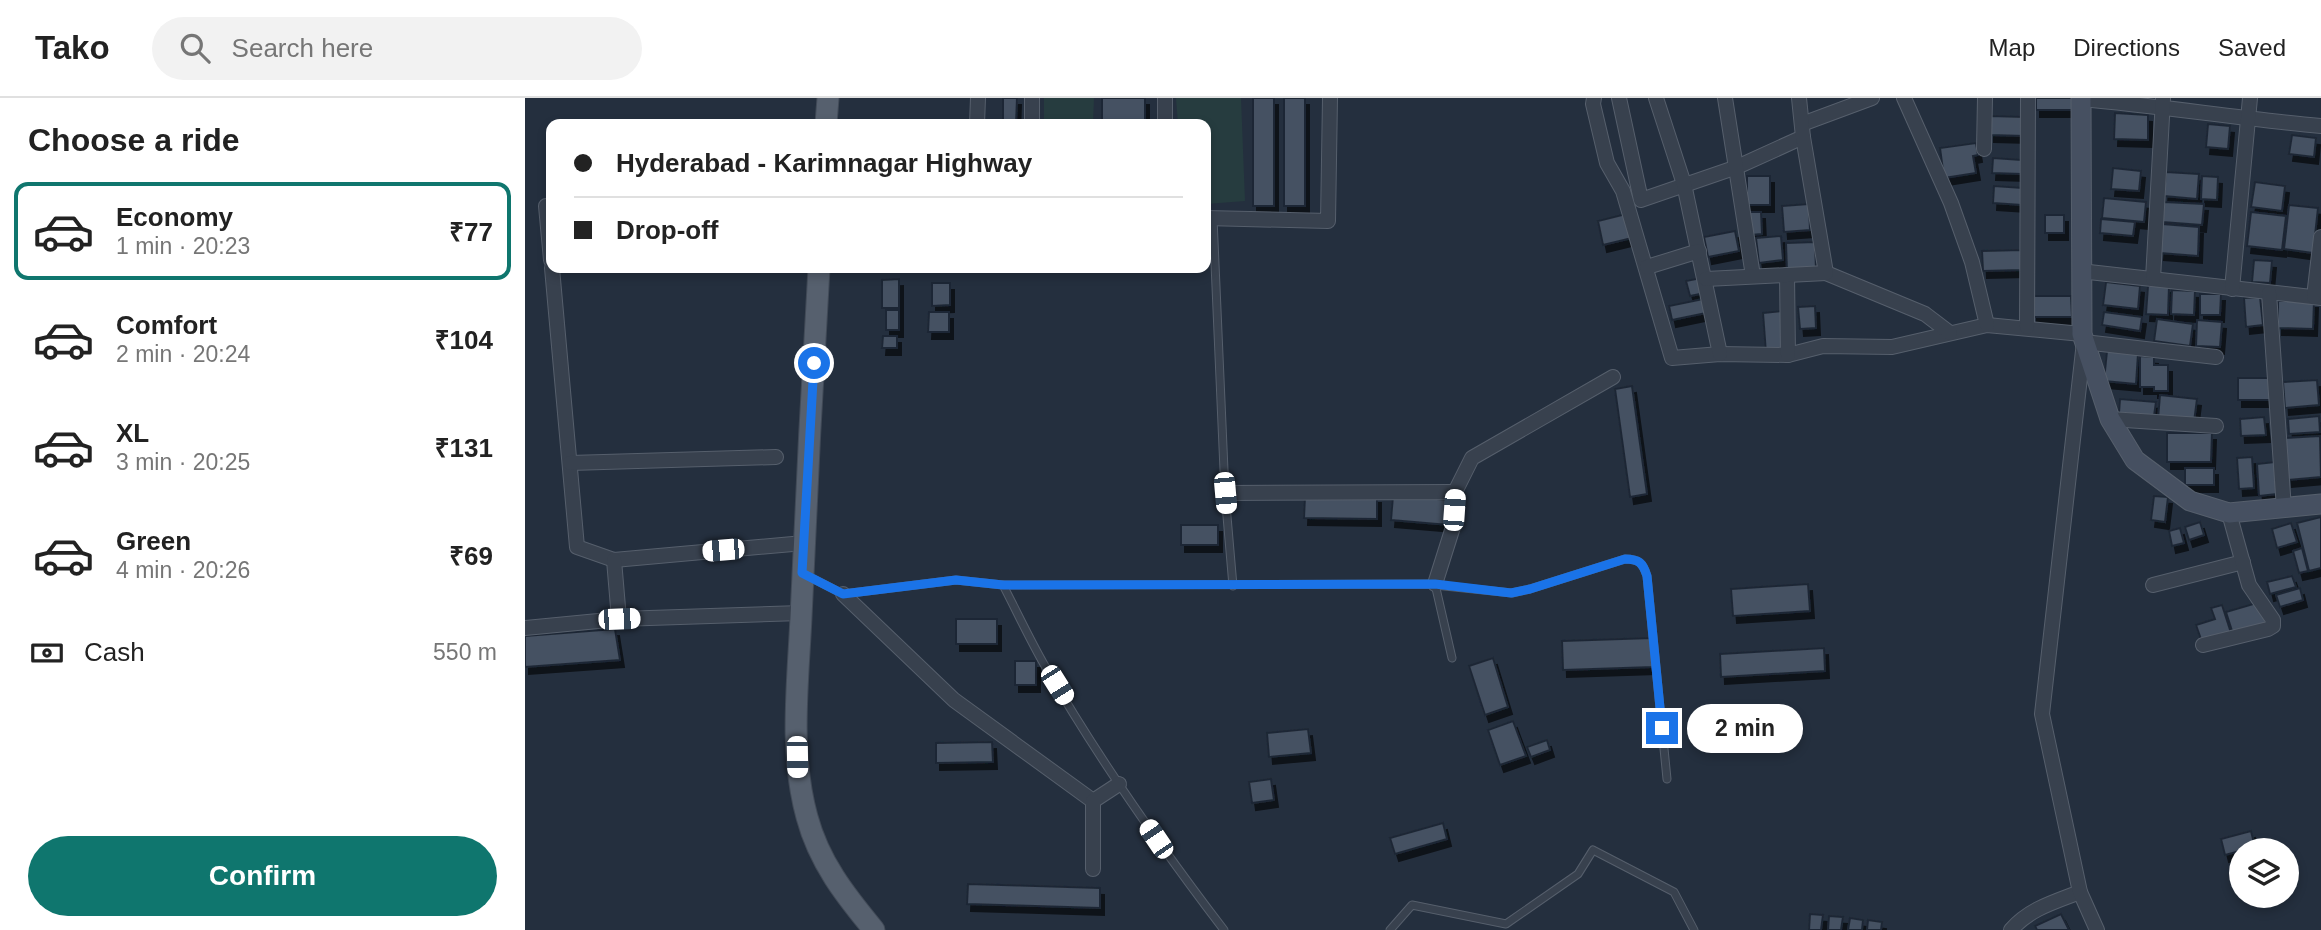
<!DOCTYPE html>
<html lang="en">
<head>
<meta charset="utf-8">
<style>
  :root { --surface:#fff; --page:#f2f2f2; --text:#222; --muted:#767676; --line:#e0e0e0; --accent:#0f766e }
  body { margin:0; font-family:Arial,sans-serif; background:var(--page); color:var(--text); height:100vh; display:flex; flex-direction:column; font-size:26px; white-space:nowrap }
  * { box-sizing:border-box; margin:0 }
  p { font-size:23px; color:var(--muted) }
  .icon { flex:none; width:38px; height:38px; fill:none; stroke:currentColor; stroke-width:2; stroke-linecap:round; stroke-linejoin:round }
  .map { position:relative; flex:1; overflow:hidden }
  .panel { display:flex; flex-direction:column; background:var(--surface); width:525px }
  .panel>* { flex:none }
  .top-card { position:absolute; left:21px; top:21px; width:665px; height:154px; border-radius:14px; box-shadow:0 4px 10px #0003; display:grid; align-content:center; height:154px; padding:0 28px; background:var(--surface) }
  .buttons { position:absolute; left:1704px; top:740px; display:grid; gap:14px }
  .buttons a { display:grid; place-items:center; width:70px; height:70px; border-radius:50%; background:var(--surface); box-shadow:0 4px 10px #0003; font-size:35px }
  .end { position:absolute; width:32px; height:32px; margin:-16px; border:9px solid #1a73e8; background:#fff; box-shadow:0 0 0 4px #fff }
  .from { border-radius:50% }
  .bubble { position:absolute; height:49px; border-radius:24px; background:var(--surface); box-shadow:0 4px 10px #0003; font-size:23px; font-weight:700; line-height:49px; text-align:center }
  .car { position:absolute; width:21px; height:42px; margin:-21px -10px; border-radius:9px; box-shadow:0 0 5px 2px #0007; background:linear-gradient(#fff 24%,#345 0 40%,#fff 0 76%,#345 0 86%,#fff 0) }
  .top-card b { display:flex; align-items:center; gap:24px; height:66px; font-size:26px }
  .top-card b+b { border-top:2px solid var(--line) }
  .top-card i { width:18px; height:18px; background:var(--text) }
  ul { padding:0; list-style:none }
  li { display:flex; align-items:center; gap:21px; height:98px; margin:0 14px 10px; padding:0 14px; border:4px solid transparent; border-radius:14px }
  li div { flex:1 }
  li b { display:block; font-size:26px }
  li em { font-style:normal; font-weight:700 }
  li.on { border-color:var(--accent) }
  li>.icon { width:63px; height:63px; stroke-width:1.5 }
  h2 { padding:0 28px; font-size:32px; line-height:84px }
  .pay { display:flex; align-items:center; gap:18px; height:77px; padding:0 28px; font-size:26px }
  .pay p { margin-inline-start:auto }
  .button { display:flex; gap:14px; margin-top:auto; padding:14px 28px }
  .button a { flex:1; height:80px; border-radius:42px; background:var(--accent); color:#fff; font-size:28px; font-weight:700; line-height:80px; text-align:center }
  header { display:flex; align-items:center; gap:42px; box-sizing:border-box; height:98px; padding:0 35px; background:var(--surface); border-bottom:2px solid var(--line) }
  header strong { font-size:33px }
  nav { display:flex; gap:38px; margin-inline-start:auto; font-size:24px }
  .search { width:490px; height:63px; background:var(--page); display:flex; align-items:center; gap:18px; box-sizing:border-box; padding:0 24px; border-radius:38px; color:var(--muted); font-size:26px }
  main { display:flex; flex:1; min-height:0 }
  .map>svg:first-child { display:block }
</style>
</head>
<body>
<header>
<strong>Tako</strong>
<div class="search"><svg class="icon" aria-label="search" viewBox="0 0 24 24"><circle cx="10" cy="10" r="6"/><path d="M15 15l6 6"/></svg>Search here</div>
<nav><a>Map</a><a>Directions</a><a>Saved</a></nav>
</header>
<main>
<section class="panel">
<h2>Choose a ride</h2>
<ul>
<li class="on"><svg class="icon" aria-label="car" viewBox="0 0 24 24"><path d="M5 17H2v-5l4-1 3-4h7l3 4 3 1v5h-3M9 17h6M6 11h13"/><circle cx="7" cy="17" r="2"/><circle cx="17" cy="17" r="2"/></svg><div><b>Economy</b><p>1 min · 20:23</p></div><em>₹77</em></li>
<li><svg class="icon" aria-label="car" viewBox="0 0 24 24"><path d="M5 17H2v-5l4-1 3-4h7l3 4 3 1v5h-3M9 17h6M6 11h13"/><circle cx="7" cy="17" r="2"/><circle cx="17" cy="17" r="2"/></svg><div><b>Comfort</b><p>2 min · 20:24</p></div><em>₹104</em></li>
<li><svg class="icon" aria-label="car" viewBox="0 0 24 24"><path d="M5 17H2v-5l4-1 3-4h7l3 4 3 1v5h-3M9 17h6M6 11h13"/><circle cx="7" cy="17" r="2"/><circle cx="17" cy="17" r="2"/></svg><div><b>XL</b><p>3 min · 20:25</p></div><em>₹131</em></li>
<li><svg class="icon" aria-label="car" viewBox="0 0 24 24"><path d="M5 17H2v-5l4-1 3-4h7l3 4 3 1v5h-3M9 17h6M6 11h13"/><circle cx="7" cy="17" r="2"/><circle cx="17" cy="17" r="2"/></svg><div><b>Green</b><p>4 min · 20:26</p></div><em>₹69</em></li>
</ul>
<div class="pay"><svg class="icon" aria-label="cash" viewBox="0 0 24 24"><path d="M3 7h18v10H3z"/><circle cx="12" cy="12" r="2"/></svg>Cash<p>550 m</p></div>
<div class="button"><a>Confirm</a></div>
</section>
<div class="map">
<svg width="1796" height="832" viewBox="0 0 1796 832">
  <defs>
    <filter id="shadow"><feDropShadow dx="4" dy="7" stdDeviation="0" flood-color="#0009"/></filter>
  </defs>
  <rect width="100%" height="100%" fill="#242f3e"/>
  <g fill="#263c3f">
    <path d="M519 0H569L568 26H519Z"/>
    <path d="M651 0H716L720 103 681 106V26H653Z"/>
  </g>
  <g fill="#455162" stroke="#1f2835" stroke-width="2" filter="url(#shadow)">
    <path d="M478 0H492L491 26H478Z"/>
    <rect x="577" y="0" width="43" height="26"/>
    <rect x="728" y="0" width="21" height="108"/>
    <rect x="759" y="0" width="21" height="108"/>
    <rect x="1511" y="0" width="38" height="12"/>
    <path d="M1590 15 1623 17V42L1589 41Z"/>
    <path d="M1465 18 1501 19 1500 38 1465 37Z"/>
    <path d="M1683 26 1705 28 1703 51 1681 49Z"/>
    <path d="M1767 37 1791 40 1789 59 1764 56Z"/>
    <path d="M1451 45 1453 57 1448 58 1451 75 1419 80 1415 50Z"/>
    <path d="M1468 60 1497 62V76L1467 75Z"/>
    <path d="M1588 70 1616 73 1614 93 1586 91Z"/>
    <path d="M1641 74 1674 76 1672 101 1639 98Z"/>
    <rect x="1222" y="78" width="23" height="29"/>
    <path d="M1677 78 1693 79 1692 102 1676 101Z"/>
    <path d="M1730 84 1760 88 1757 113 1726 109Z"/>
    <path d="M1469 88 1498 90 1497 107 1468 105Z"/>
    <path d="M1579 100 1621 104 1619 124 1577 120Z"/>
    <path d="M1639 104 1679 106 1677 127 1637 124Z"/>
    <path d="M1284 106 1285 132 1259 134 1257 108Z"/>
    <path d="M1764 107 1793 110 1788 155 1759 151Z"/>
    <path d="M1224 114H1236L1237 136 1225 137Z"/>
    <path d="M1726 114 1761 118 1757 152 1722 148Z"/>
    <path d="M1101 116 1107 140 1078 147 1073 123Z"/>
    <rect x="1520" y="117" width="19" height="18"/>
    <path d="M1576 121 1610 124 1608 138 1575 135Z"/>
    <path d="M1637 126 1674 129 1673 158 1635 155Z"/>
    <path d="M1210 133 1214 153 1183 159 1179 139Z"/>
    <path d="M1256 138 1258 162 1234 165 1231 140Z"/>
    <path d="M1290 144 1291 172 1262 173 1261 145Z"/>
    <path d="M1497 152V172L1458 173 1457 153Z"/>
    <path d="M1729 162 1747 163 1745 185 1727 184Z"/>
    <path d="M1176 180 1180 195 1165 198 1161 183Z"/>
    <path d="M374 181V210H357V182Z"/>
    <path d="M1581 184 1615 188 1613 211 1578 207Z"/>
    <path d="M407 185H425V207L407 208Z"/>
    <path d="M1623 188H1644L1643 217 1621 216Z"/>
    <path d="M1647 192 1670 193 1669 217 1646 216Z"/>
    <path d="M1675 196H1696L1695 217H1675Z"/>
    <path d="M1508 198H1546L1547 219H1508Z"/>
    <path d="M1735 199 1738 227 1721 229 1719 200Z"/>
    <path d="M1183 200 1186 214 1147 222 1144 208Z"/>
    <path d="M1753 203H1789L1788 231 1753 230Z"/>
    <path d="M1290 208 1291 230 1275 231 1273 209Z"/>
    <rect x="361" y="212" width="13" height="20"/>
    <path d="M1257 213 1260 253 1241 255 1238 215Z"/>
    <path d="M404 214H424V234H403Z"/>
    <path d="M1579 214 1617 219 1615 233 1577 227Z"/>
    <path d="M1632 221 1668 226 1665 248 1629 243Z"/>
    <path d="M1672 222 1697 224 1695 249 1671 248Z"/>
    <path d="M358 238H372V250H357Z"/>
    <path d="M1582 253 1613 256 1611 286 1579 283Z"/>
    <path d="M1615 258 1629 259V267H1643V293H1629V289H1615Z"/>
    <rect x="1713" y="280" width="32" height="22"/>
    <path d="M1792 282 1794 307 1760 310 1758 284Z"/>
    <path d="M1107 288 1122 396 1105 399 1090 291Z"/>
    <path d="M1635 297 1672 301 1669 324 1633 321Z"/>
    <path d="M1595 301 1631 304 1629 318 1594 315Z"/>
    <path d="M1794 318 1795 334 1764 336 1763 321Z"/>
    <path d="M1739 319 1741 337 1716 338 1715 321Z"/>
    <path d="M1642 335H1687L1686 364H1642Z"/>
    <path d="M1795 338 1796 379 1763 382 1760 340Z"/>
    <path d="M1727 359 1729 390 1714 391 1712 360Z"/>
    <path d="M1750 364 1752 396 1734 398 1732 366Z"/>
    <rect x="1660" y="370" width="29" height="17"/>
    <path d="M780 398H852V421L779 420Z"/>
    <path d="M868 398 926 402 924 427 866 422Z"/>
    <path d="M1629 398 1643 399 1640 424 1626 422Z"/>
    <path d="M1796 419V470L1784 473 1772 425Z"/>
    <path d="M1675 424 1679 437 1664 442 1660 429Z"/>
    <path d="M1766 425 1772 444 1752 450 1747 431Z"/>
    <rect x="656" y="427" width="37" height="20"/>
    <path d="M1655 430 1659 445 1647 448 1644 433Z"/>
    <path d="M1777 450 1783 473 1774 475 1768 453Z"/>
    <path d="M1767 478 1771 489 1745 496 1742 484Z"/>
    <path d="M1283 486 1285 513 1208 518 1206 491Z"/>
    <path d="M1775 490 1778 502 1755 509 1751 497Z"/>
    <path d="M1735 504 1741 526 1708 536 1701 514Z"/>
    <path d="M1697 507 1706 535 1677 544 1671 527 1690 521 1686 510Z"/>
    <rect x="431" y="521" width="41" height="25"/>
    <path d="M90 531 95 562 0 569V538Z"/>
    <path d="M1127 540 1128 569 1038 572 1037 543Z"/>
    <path d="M1299 550 1300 573 1196 579 1195 556Z"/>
    <path d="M968 560 983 609 960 617 944 568Z"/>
    <rect x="490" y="563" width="21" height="24"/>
    <path d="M988 623 1001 658 975 667 963 632Z"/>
    <path d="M783 631 786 655 744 659 742 635Z"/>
    <path d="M1022 642 1025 652 1006 659 1002 649Z"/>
    <path d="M467 644 468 664 411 665V645Z"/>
    <path d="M746 681 749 702 727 705 724 684Z"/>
    <path d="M918 725 922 741 870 756 865 740Z"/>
    <path d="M1726 733 1730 749 1700 757 1696 741Z"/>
    <path d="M443 786 575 790V810L442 806Z"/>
    <path d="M1285 816 1298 817 1296 832H1284Z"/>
    <path d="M1536 816 1544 832H1512L1510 828Z"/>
    <path d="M1304 818 1318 819 1316 832H1303Z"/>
    <path d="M1325 820 1338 822 1337 832H1323Z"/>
    <path d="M1343 822 1357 824 1356 832H1342Z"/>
  </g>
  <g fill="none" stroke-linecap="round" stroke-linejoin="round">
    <g stroke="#565f6c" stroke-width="9">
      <g id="service">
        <path d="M688 120 700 395 708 488"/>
        <path d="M281 477 318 496 431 482 478 487C492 514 505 542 520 568 573 660 634 747 699 832"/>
        <path d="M478 487 910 486 927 560"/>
        <path d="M910 487 987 495 1005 491 1100 461C1114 461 1118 465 1122 478L1142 681"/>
        <path d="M865 832 887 807 981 826 1053 776 1068 752 1149 794 1169 832"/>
      </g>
    </g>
    <g stroke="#565f6c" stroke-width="16">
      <g id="minor">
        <path d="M507 0V26"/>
        <path d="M1069 0 1068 6 1082 65 1098 93 1147 260 1195 256 1263 257 1298 248 1367 249 1462 227 1557 236"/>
        <path d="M1094 0 1116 102 1212 69 1278 39"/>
        <path d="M1131 0 1159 86 1195 256"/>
        <path d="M1200 0 1228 178"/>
        <path d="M1379 0 1426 105 1447 164 1462 227"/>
        <path d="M1556 1C1637 8 1716 21 1796 28"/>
        <path d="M452 26 453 0"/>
        <path d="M640 26V0"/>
        <path d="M1277 26 1347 0"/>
        <path d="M1459 51 1460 0"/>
        <path d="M26 108H21L26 162"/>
        <path d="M681 120 803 123 805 0"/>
        <path d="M1122 169 1174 153"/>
        <path d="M27 170 52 449 89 462 279 445"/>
        <path d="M1555 173 1796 200"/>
        <path d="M1301 175 1400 216 1425 235"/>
        <path d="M1262 177 1263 257"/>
        <path d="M1181 181 1301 175 1278 39 1274 0"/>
        <path d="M1628 181 1638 1"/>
        <path d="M1707 191 1725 0"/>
        <path d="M1744 195 1759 411"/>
        <path d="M1789 199 1796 139"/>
        <path d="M1502 229 1503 0"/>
        <path d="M1585 321 1691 328"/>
        <path d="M45 365 251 359"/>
        <path d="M930 394 947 360 1088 279"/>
        <path d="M700 395 930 394 928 429 910 486"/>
        <path d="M89 462 94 521"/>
        <path d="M1628 487 1718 464"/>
        <path d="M318 496 429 602 568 703"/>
        <path d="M0 530 94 521 276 515"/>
        <path d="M1678 547 1743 531 1748 528V522L1724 487 1704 415"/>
        <path d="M568 771V703L594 686"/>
        <path d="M1486 832C1504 811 1529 804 1555 794"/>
        <path d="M1572 832 1555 794 1517 616 1559 244 1691 259"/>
      </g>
    </g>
    <g stroke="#565f6c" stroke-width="21">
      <path id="secondary" d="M1556 0 1557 236 1585 321 1610 362 1665 403 1704 415 1796 406"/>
    </g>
    <g stroke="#414a57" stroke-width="23">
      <g id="primary">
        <path d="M301 26 303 0"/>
        <path d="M294 170C287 286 281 403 276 519 273 585 264 654 282 719 294 764 320 797 349 832"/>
      </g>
    </g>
    <use href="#service" stroke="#38414e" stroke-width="7"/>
    <use href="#minor" stroke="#38414e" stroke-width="14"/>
    <use href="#secondary" stroke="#465061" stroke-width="19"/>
    <use href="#primary" stroke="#56606e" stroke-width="21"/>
  </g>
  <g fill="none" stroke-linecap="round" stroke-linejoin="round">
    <path stroke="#1a73e8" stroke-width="9" d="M289 265 277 475 318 496 431 482 478 487 910 486 986 495 1005 491 1100 461C1114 461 1118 465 1122 478L1137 630"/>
  </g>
</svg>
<div class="buttons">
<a><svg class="icon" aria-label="layers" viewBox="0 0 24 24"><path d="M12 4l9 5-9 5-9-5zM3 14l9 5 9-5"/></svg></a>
</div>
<i class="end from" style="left:289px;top:265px"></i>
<i class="end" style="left:1137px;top:630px"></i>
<div class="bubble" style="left:1162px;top:606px;width:116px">2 min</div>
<i class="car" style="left:700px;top:395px;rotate:175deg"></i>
<i class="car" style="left:929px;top:412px;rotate:4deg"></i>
<i class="car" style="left:198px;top:452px;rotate:265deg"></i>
<i class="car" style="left:94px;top:521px;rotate:88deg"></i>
<i class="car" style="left:532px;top:587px;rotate:148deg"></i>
<i class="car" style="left:272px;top:659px;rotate:179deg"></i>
<i class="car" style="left:631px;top:741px;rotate:326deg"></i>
<div class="top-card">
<b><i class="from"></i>Hyderabad - Karimnagar Highway</b>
<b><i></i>Drop-off</b>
</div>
</div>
</main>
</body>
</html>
